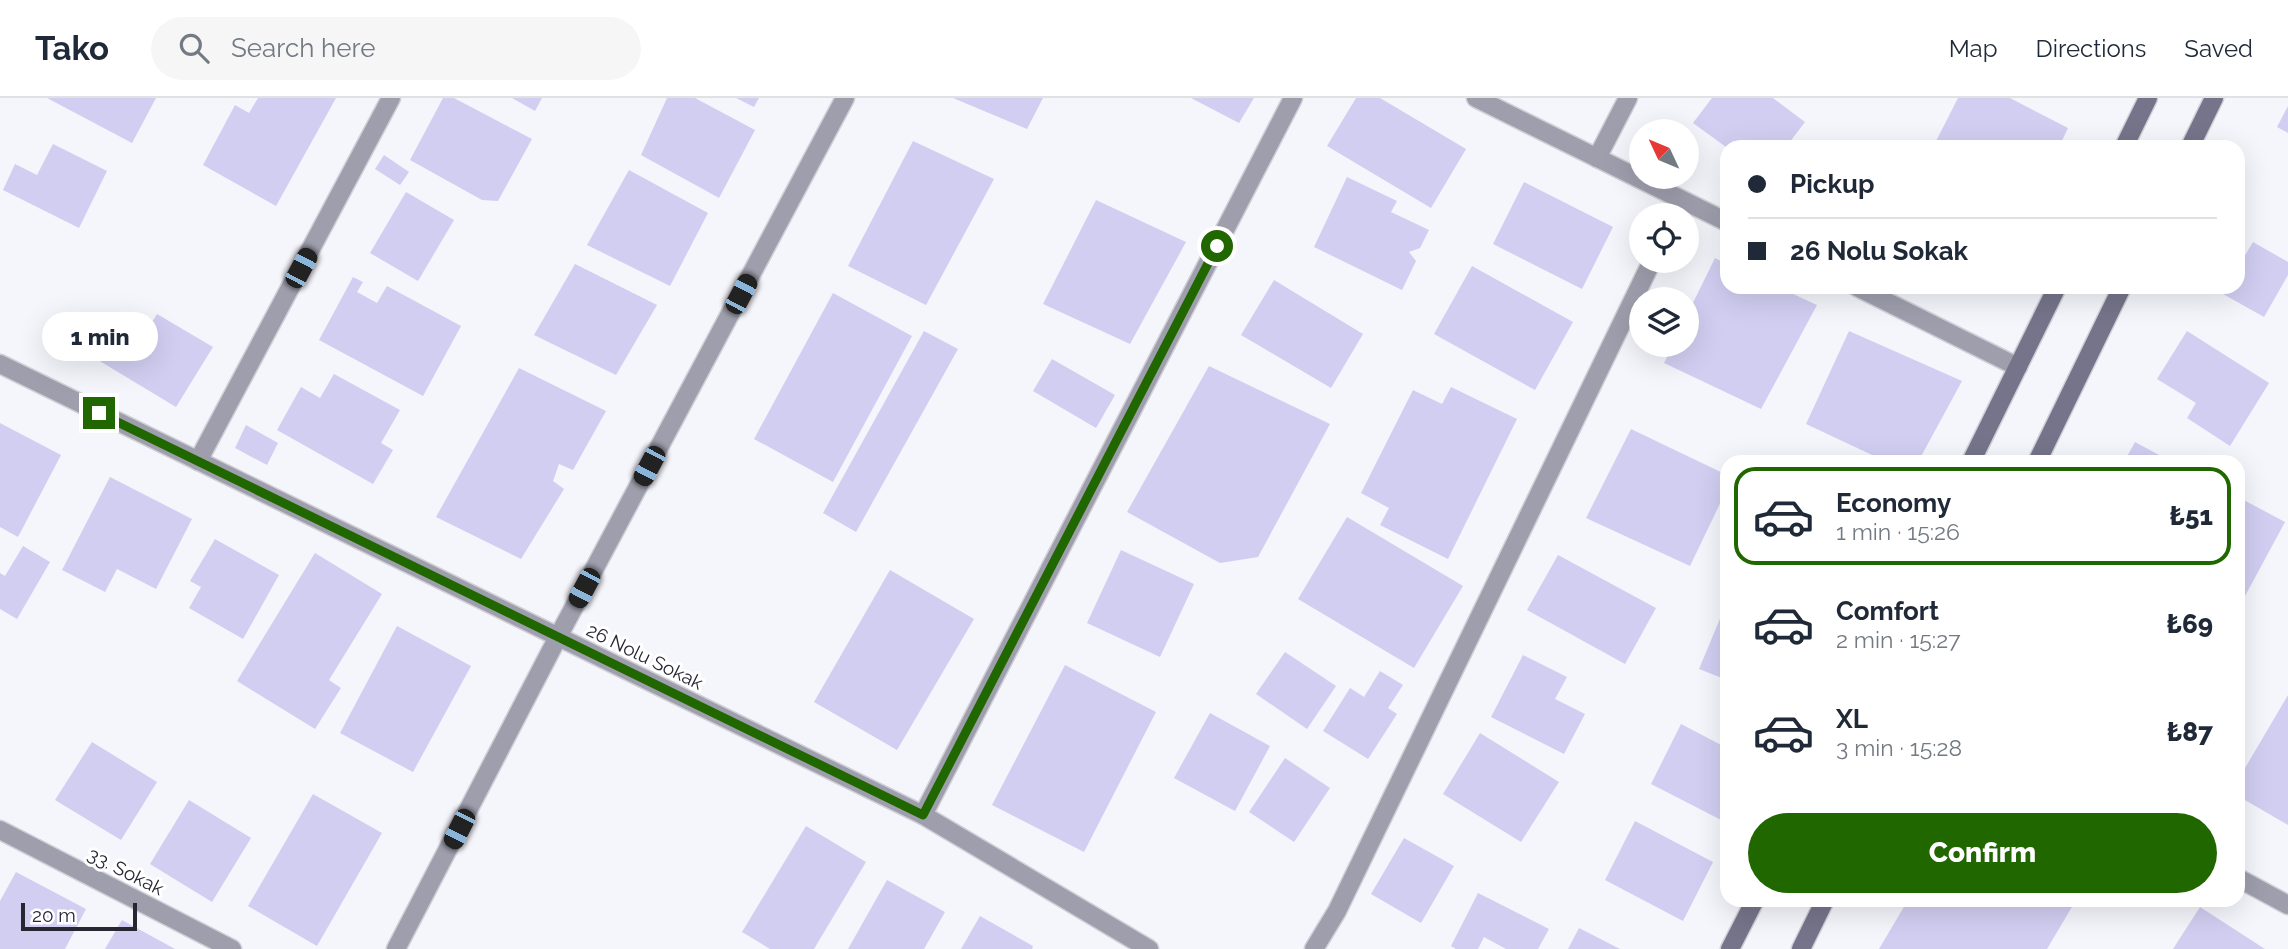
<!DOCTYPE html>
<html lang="en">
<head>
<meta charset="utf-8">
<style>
  :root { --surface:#fff; --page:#f6f6f7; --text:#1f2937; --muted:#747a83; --line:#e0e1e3; --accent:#206700 }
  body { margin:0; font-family:Raleway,sans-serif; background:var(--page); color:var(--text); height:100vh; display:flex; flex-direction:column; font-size:26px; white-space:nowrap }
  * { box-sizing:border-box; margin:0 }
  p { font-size:23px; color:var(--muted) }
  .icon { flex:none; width:38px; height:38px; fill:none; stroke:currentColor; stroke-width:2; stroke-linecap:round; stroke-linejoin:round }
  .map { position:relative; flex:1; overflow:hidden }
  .side { position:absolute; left:1720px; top:357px; width:525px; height:452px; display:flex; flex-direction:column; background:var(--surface); border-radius:21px; box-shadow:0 7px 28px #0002 }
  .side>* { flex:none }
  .guide { position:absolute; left:1720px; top:42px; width:525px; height:154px; border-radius:21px; box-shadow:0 7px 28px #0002; display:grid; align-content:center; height:154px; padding:0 28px; background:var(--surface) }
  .needle { width:46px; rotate:314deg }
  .tools { position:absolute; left:1629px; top:21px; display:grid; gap:14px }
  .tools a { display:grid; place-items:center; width:70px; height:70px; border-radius:50%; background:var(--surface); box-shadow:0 7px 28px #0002; font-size:35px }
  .scale { position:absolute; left:21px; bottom:18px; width:116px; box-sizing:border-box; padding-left:7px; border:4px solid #272633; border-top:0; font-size:19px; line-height:24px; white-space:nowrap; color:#272633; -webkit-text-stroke:5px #fff; paint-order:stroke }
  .end { position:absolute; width:32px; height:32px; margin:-16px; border:9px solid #206700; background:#fff; box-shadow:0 0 0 4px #fff }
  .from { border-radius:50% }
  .bubble { position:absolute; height:49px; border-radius:24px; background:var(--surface); box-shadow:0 7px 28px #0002; font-size:23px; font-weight:800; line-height:49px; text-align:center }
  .car { position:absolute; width:21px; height:42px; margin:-21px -10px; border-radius:9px; box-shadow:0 0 5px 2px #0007; background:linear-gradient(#222 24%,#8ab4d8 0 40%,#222 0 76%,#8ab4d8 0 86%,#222 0) }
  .guide b { display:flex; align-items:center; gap:24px; height:66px; font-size:26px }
  .guide b+b { border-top:2px solid var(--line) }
  .guide i { width:18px; height:18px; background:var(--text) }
  ul { padding:12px 0 0; list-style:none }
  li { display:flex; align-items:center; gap:21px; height:98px; margin:0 14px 10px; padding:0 14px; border:4px solid transparent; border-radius:21px }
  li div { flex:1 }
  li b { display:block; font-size:26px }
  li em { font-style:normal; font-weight:800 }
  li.on { border-color:var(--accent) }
  li>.icon { width:63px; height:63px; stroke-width:1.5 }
  .primary-button { display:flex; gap:14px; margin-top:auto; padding:14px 28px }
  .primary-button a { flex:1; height:80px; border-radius:42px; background:var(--accent); color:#fff; font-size:28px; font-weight:800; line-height:80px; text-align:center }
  header { display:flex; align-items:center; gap:42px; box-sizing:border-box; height:98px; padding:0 35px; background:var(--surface); border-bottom:2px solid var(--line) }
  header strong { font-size:33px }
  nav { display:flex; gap:38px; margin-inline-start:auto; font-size:24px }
  .search { width:490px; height:63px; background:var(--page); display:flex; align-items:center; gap:18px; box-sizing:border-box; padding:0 24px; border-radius:38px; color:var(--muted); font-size:26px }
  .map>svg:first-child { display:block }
</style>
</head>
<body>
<header>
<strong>Tako</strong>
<div class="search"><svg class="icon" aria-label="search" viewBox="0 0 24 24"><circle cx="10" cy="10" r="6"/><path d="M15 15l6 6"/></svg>Search here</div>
<nav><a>Map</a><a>Directions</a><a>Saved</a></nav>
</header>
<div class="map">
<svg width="2288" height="851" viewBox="0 0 2288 851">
  <rect width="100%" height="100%" fill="#f5f5fc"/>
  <g fill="#d1cef2">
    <path d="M47 0H156L132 45Z"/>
    <path d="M258 0H336L276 108 203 67 235 7 249 15Z"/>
    <path d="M443 0H454L532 41 498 103 482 102 410 62Z"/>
    <path d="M512 0H542L535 13Z"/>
    <path d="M667 0H695L755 32 719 100 641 57Z"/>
    <path d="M736 0H759L754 9Z"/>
    <path d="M953 0H1043L1027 31Z"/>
    <path d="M1191 0H1254L1239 25Z"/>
    <path d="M1356 0H1380L1466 51 1431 110 1327 48Z"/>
    <path d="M1712 0H1773L1805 24 1786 49H1726L1693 25Z"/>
    <path d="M1958 0H2010L2068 30 2059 49H1933Z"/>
    <path d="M2288 8V35L2277 29Z"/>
    <path d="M913 43 994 81 926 207 848 168Z"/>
    <path d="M53 46 107 73 79 130 3 92 15 66 37 77Z"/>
    <path d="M384 57 409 74 400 87 375 71Z"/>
    <path d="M629 72 708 115 670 188 587 147Z"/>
    <path d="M1347 79 1397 103 1391 114 1429 132 1420 150 1409 154 1416 163 1402 192 1314 149Z"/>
    <path d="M1524 84 1613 129 1582 191 1493 146Z"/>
    <path d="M406 94 454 122 418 183 370 155Z"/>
    <path d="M1096 102 1186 144 1130 246 1043 206Z"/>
    <path d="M2253 144 2288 164V177L2264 219 2223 196 2227 189H2238V169Z"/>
    <path d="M1715 160 1727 166V189H1778L1817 207 1761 311 1664 265 1673 247H1687V217Z"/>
    <path d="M575 166 657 207 616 277 534 237Z"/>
    <path d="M1472 168 1573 224 1535 292 1434 236Z"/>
    <path d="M353 179 363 184 357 194 377 205 387 188 461 228 423 298 319 242Z"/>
    <path d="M1274 182 1363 236 1331 290 1241 237Z"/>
    <path d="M833 195 912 238 833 384 754 341Z"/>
    <path d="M157 216 213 249 176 309 93 259 113 227 140 244Z"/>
    <path d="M924 233 958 251 856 434 823 415Z"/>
    <path d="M1849 233 1962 283 1918 364H1887L1806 326Z"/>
    <path d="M2187 233 2269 285 2230 348 2187 320 2196 305 2157 281Z"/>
    <path d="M1052 261 1115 297 1096 330 1033 293Z"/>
    <path d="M1209 268 1330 326 1258 459 1220 465 1127 414Z"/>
    <path d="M519 270 606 313 573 372 559 366 553 383 564 391 521 461 436 419Z"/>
    <path d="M334 276 400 312 381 345 393 352 373 386 277 332 301 289 320 300Z"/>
    <path d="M1451 289 1517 321 1448 461 1380 427 1389 410 1361 395 1413 292 1442 306Z"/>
    <path d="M0 325 61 357 18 439 0 429Z"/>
    <path d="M246 327 278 345 267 367 235 350Z"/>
    <path d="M1631 331 1727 377V391L1690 468 1586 420Z"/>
    <path d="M2135 344 2172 364H2124Z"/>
    <path d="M110 379 192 421 156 491 117 471 105 494 62 472Z"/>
    <path d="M2238 399 2285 424 2238 511Z"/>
    <path d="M1347 419 1463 488 1414 570 1298 501Z"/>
    <path d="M215 441 279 477 243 541 189 510 201 489 190 483Z"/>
    <path d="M23 448 50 464 17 521 0 511V475L5 478Z"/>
    <path d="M1121 452 1194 486 1160 559 1087 525Z"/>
    <path d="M315 455 382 496 329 582 341 590 315 631 237 583Z"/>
    <path d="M1558 457 1656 510 1625 566 1527 512Z"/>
    <path d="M890 472 974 521 897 652 814 604Z"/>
    <path d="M1727 504V582L1699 571Z"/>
    <path d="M397 528 471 568 413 674 340 635Z"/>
    <path d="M1285 554 1336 588 1307 631 1256 596Z"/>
    <path d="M1523 557 1567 579 1555 601 1585 616 1564 656 1491 619Z"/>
    <path d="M1065 567 1156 614 1084 754 992 707Z"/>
    <path d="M1380 573 1403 587 1388 610 1397 616 1368 661 1323 633 1350 590 1364 599Z"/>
    <path d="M2288 597V727L2238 698V682Z"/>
    <path d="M1210 615 1270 648 1235 713 1174 680Z"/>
    <path d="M1681 626 1727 650V725L1651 686Z"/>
    <path d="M1480 635 1559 684 1521 744 1443 696Z"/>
    <path d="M92 644 157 684 121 742 55 702Z"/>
    <path d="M1285 660 1330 690 1294 744 1249 714Z"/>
    <path d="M313 696 382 735 317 848 248 808Z"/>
    <path d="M189 702 251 740 212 804 150 766Z"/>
    <path d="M1635 723 1713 764 1683 823 1605 782Z"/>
    <path d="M806 728 866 764 814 851H770L742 834Z"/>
    <path d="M1404 740 1454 768 1421 825 1371 796Z"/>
    <path d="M16 774 86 811 65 851H0V803Z"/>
    <path d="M887 782 945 814 924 851H848Z"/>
    <path d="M1478 795 1549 831 1538 851H1506L1484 839 1478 851H1456L1451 848Z"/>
    <path d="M1908 802H2076L2047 851H1879Z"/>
    <path d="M2200 809 2265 851H2173Z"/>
    <path d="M980 818 1033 848 1032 851H961Z"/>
    <path d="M122 822 175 851H105Z"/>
    <path d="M1579 830 1620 851H1568Z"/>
  </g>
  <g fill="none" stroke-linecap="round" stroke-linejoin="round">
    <g stroke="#d0d0d8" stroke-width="21">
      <g id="minor">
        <path d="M1476 0 1727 124"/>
        <path d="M1597 60 1628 0"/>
        <path d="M1857 189 2018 269"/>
        <path d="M0 266 923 717 1149 851"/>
        <path d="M198 363 391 0"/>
        <path d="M923 717 1293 0"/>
        <path d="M0 732 232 851"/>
        <path d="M2238 780 2288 807"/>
        <path d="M396 851 558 539 845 0"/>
        <path d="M1314 851 1337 813 1652 163"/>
      </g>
    </g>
    <g stroke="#d0d0d8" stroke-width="21">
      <g id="secondary">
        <path d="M2124 49 2148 0"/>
        <path d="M2190 49 2214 0"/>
        <path d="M1971 364 2057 189"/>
        <path d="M2037 364 2122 189"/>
        <path d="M1730 851 1755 802"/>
        <path d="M1801 851 1825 802"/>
      </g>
    </g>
    <use href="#minor" stroke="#9f9ead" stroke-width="18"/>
    <use href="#secondary" stroke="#76748a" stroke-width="18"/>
  </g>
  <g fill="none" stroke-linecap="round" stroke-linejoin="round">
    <path stroke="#206700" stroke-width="9" d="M99 315 923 717 1217 148"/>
  </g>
  <g text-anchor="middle" stroke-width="6" stroke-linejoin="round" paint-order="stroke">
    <g font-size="19" fill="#272633" stroke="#fff">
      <text transform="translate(645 558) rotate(26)" y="7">26 Nolu Sokak</text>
      <text transform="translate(126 773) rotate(27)" y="7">33. Sokak</text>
    </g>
  </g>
</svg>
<div class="tools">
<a><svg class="needle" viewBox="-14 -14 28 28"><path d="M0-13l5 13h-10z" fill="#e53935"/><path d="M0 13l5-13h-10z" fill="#747a83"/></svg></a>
<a><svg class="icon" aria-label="locate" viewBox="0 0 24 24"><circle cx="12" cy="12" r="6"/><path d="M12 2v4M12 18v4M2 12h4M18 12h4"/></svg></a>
<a><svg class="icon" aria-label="layers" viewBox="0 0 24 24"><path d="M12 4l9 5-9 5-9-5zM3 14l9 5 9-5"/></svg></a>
</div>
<div class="scale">20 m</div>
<i class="end from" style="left:1217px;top:148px"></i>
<i class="end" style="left:99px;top:315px"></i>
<div class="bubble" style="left:42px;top:214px;width:116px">1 min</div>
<i class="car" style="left:301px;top:170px;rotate:28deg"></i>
<i class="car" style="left:741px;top:196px;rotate:28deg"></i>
<i class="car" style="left:649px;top:368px;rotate:208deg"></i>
<i class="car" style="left:584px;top:490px;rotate:208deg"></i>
<i class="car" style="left:459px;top:731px;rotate:207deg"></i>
<div class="guide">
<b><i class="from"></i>Pickup</b>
<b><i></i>26 Nolu Sokak</b>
</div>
<section class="side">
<ul>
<li class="on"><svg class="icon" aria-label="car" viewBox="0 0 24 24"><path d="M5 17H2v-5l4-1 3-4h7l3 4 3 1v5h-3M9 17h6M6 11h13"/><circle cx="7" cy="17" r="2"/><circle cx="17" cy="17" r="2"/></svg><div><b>Economy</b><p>1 min · 15:26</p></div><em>₺51</em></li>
<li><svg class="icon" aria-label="car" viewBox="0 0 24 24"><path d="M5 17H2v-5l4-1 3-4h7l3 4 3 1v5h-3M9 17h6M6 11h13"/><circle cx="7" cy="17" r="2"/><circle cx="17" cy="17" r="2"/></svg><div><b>Comfort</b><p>2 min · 15:27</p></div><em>₺69</em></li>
<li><svg class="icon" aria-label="car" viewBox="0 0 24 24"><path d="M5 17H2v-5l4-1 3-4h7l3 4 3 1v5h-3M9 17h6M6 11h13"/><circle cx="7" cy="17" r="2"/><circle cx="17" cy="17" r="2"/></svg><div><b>XL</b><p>3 min · 15:28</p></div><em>₺87</em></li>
</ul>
<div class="primary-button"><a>Confirm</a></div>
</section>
</div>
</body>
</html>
